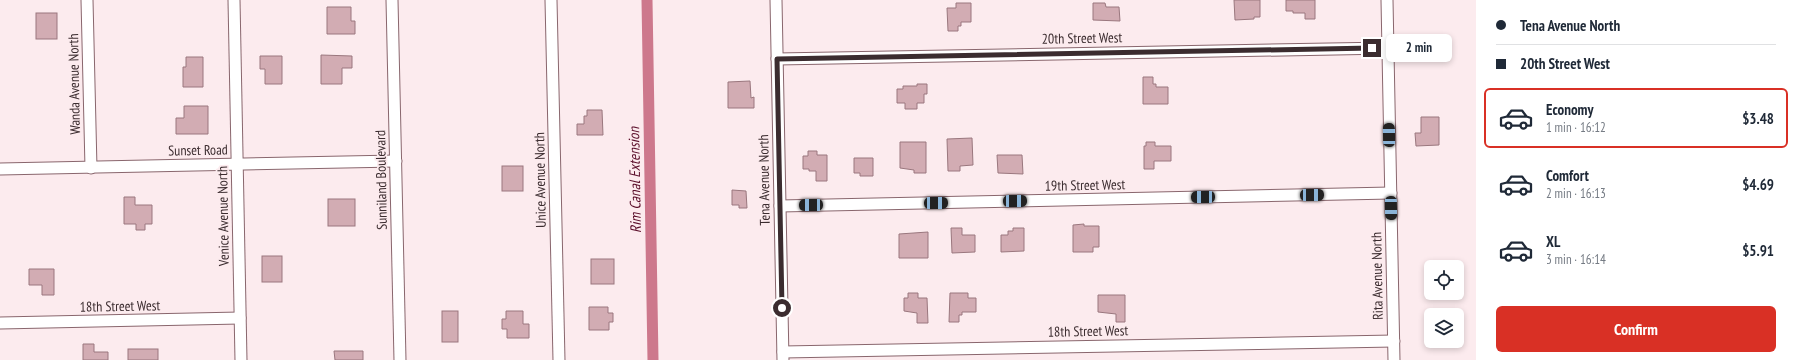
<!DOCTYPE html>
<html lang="en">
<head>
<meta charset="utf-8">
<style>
  :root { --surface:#fff; --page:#f2f2f3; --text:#1f2937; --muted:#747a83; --line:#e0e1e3; --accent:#d93025 }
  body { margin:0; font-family:"PT Sans Narrow",sans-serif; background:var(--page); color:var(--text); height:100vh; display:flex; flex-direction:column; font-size:15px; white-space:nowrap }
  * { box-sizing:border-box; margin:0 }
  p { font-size:13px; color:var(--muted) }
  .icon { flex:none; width:22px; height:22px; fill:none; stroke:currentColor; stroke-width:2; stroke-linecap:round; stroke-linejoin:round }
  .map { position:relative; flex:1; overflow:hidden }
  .side { display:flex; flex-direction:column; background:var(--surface); width:320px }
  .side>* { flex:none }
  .banner { display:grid; align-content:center; height:88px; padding:0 20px; background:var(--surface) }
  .tools { position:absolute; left:1424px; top:260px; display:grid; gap:8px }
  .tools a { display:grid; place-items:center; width:40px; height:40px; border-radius:6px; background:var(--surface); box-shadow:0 2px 6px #0003; font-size:20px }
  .end { position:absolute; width:18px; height:18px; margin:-9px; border:5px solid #3b2c2f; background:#fff; box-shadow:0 0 0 2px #fff }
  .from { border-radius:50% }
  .bubble { position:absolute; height:28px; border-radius:6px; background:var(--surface); box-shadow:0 2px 6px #0003; font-size:13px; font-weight:600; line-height:28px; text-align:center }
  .car { position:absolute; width:12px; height:24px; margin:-12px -6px; border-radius:5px; box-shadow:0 0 3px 1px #0007; background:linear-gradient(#222 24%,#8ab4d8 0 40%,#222 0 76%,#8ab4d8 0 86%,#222 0) }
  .banner b { display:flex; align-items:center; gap:14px; height:38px; font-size:15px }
  .banner b+b { border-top:1px solid var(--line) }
  .banner i { width:10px; height:10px; background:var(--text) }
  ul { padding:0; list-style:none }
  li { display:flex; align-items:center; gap:12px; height:60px; margin:0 8px 6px; padding:0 12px; border:2px solid transparent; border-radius:6px }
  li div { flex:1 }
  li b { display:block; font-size:15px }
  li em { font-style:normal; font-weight:600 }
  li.current { border-color:var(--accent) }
  li>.icon { width:36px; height:36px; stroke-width:1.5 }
  .button { display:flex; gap:8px; margin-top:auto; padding:8px 20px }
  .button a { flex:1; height:46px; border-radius:6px; background:var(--accent); color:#fff; font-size:16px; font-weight:600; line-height:46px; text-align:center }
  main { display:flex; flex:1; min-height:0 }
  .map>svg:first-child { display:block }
</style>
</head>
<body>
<main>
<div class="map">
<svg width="1476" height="360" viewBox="0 0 1476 360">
  <rect width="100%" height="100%" fill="#fcebee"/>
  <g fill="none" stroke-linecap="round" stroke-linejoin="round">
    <path stroke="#cd788c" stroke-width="11" d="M647 0 653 360"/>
  </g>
  <g fill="#d2acb3" stroke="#9a777e">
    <path d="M1234 0H1260V17H1254V19L1235 20Z"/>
    <path d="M1286 0H1315V19H1305V13H1293V11H1286Z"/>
    <path d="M956 3H971V22H961V26H958V31H948L947 8H956Z"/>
    <path d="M1093 3H1105L1106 7H1119L1120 21 1093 20Z"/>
    <path d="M327 7H351V21H355V34H327Z"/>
    <rect x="36" y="13" width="21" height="26"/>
    <path d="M321 55 352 56V68H342V84H321Z"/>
    <path d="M260 56H282V84H265V69H260Z"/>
    <path d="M186 57H203V87H183V67H186Z"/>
    <path d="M1143 77H1153V84H1156V87H1168V104H1143Z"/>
    <path d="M750 81 751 98 754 97V108H728V82Z"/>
    <path d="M917 84H927V94H924V103H917V109H905V103H897V89H903V86H917Z"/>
    <path d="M184 106H208V134H176V118H184Z"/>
    <path d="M587 110H602L603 135H577V124H584V116H587Z"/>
    <path d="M1421 117H1439V145L1416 146 1415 133H1421Z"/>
    <path d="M972 138 973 165 960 166V171H948L947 139Z"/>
    <path d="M900 142H926V173H914V170L900 168Z"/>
    <path d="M1146 142H1155V146H1171V161H1154V169H1144V146H1146Z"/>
    <path d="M808 151H817V155H827V181H816V171H809V169H803V156H808Z"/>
    <path d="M997 155H1022L1023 174 998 173Z"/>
    <path d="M854 158H873V176H860V173H854Z"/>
    <rect x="502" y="166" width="21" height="25"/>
    <path d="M732 190 746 191 747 208H739V205H732Z"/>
    <path d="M124 197H135V205H152V224H145V230H136V224H124Z"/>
    <rect x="328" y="199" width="27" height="27"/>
    <path d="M1084 224V226H1099V247H1093V252H1073V225Z"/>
    <path d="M951 228H962V235H975V252L952 253Z"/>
    <path d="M1013 228H1024V251L1001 252V235H1008V231H1013Z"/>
    <path d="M928 232V258H899V234Z"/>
    <rect x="262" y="256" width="20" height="26"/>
    <rect x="591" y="259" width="23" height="25"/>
    <path d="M29 269H54V295H42V285H29Z"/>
    <path d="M908 293H918V298H927L928 323H917V313L904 311V298H908Z"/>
    <path d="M950 293H968V298H976V312H962V315H959V322H949Z"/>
    <path d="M1098 295H1125V322H1116V314L1098 312Z"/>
    <path d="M589 307H608V313H613V322H609V330H589Z"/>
    <rect x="442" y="311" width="16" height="31"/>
    <path d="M506 311H523V324H529V338H507V329H502V319H506Z"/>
    <path d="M83 344H94V352H108V360H83Z"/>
    <rect x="128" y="349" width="30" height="11"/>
    <path d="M334 351H363V360H335Z"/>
  </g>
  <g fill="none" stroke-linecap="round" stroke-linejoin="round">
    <g stroke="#89666d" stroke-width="13">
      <g id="minor">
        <path d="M87 0 91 168"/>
        <path d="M234 0 241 360"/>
        <path d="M392 0 400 360"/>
        <path d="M551 0 559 360"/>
        <path d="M776 0 783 360"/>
        <path d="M1387 0 1394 360"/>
        <path d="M777 59 1388 48"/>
        <path d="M0 169 396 161"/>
        <path d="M780 206 1391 193"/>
        <path d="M0 323 240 318"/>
        <path d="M783 352 1394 341"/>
      </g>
    </g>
    <use href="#minor" stroke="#fff" stroke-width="11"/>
  </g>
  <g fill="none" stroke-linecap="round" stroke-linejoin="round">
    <path stroke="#3b2c2f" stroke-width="5" d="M782 308 777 59 1372 48"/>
  </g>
  <g text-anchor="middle" stroke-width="3.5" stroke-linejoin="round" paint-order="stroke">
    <g font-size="14" fill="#3b2c2f" stroke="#fcebee">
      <text transform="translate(1082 38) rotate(-1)" y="5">20th Street West</text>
      <text transform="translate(74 84) rotate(-91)" y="5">Wanda Avenue North</text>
      <text transform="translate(198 150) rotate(-1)" y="5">Sunset Road</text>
      <text transform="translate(381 180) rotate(-91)" y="5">Sunniland Boulevard</text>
      <text transform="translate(540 180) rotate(-91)" y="5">Unice Avenue North</text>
      <text transform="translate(764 180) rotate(-91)" y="5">Tena Avenue North</text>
      <text transform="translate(1085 185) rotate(-1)" y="5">19th Street West</text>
      <text transform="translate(223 216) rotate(-91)" y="5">Venice Avenue North</text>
      <text transform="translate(1377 276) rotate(-91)" y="5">Rita Avenue North</text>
      <text transform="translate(120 306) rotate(-1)" y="5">18th Street West</text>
      <text transform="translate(1088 331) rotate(-1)" y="5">18th Street West</text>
    </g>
    <g font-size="15" font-style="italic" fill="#5b0e2a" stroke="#fcebee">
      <text transform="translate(635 180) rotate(-91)" y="5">Rim Canal Extension</text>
    </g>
  </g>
</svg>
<div class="tools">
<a><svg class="icon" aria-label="locate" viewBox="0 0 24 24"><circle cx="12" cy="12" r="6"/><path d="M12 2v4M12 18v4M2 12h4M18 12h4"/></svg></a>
<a><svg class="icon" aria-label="layers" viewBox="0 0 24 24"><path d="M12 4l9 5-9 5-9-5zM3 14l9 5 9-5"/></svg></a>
</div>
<i class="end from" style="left:782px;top:308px"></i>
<i class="end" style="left:1372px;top:48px"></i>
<div class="bubble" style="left:1386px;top:34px;width:66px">2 min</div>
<i class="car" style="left:1389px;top:135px;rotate:359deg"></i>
<i class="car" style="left:1312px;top:195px;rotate:89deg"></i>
<i class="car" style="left:1203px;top:197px;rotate:269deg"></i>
<i class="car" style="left:1015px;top:201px;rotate:89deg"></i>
<i class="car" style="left:936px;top:203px;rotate:89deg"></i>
<i class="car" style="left:811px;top:205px;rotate:269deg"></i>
<i class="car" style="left:1391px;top:208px;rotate:179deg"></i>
</div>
<section class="side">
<div class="banner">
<b><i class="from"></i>Tena Avenue North</b>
<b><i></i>20th Street West</b>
</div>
<ul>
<li class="current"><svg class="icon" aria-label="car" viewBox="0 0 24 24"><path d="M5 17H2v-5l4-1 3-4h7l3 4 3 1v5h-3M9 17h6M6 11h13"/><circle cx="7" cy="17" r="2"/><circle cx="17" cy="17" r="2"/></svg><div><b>Economy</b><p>1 min · 16:12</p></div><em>$3.48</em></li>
<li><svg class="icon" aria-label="car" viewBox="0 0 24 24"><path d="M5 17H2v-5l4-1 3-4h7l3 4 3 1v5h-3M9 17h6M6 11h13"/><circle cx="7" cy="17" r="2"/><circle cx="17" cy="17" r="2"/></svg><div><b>Comfort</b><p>2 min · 16:13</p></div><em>$4.69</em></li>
<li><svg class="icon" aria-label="car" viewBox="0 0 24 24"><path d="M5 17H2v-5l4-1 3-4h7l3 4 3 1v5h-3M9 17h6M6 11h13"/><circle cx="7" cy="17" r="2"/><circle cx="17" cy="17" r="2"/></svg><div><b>XL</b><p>3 min · 16:14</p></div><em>$5.91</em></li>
</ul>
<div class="button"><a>Confirm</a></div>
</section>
</main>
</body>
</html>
